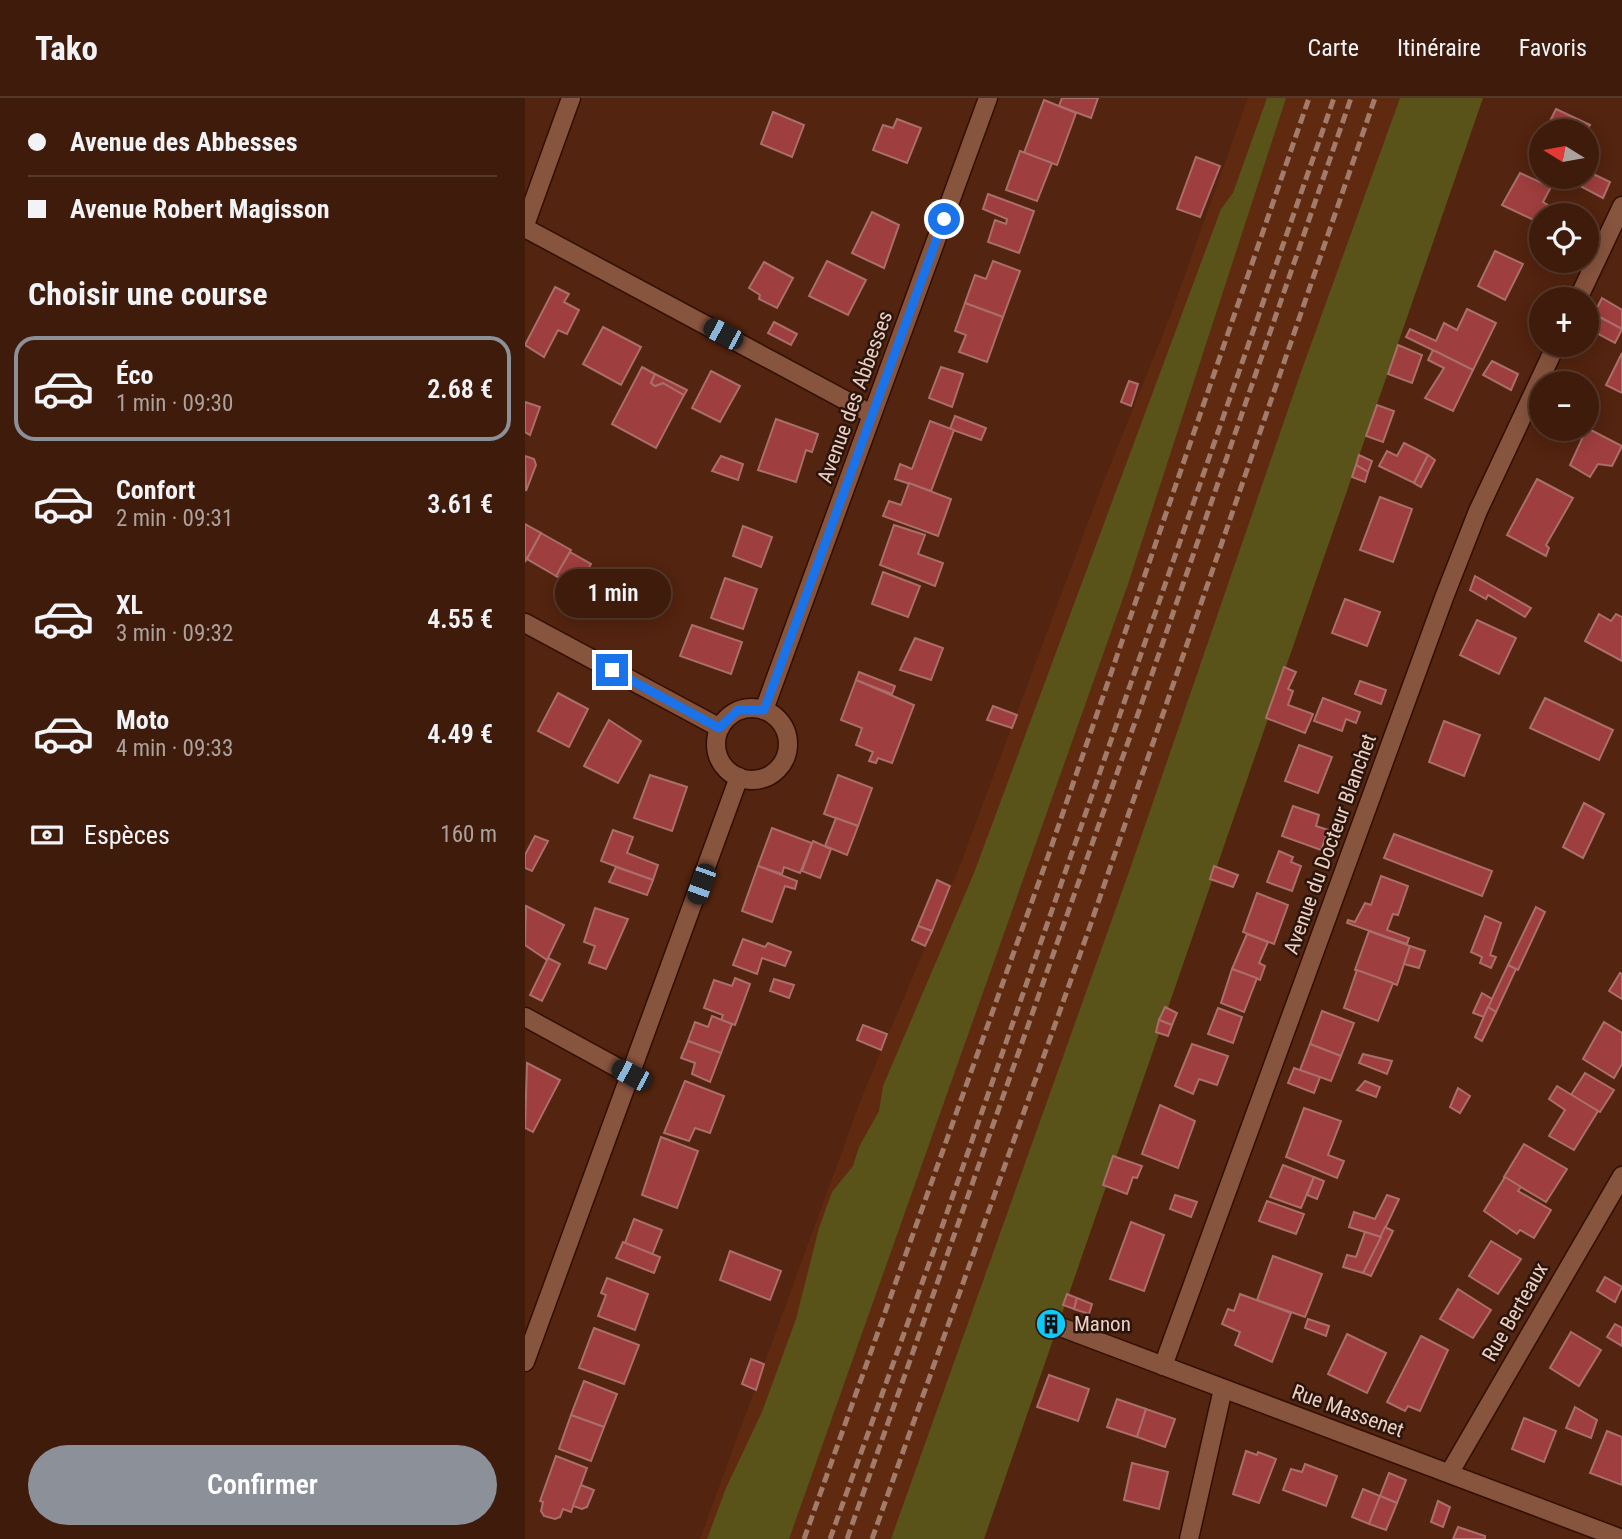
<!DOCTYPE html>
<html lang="fr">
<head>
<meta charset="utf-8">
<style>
  :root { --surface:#3e1b0b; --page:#492819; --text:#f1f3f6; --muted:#ada19d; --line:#57392c; --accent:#8c9099 }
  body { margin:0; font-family:"Roboto Condensed",sans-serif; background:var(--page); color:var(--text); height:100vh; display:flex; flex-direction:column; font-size:26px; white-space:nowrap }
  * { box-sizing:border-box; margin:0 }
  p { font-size:23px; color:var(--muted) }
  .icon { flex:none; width:38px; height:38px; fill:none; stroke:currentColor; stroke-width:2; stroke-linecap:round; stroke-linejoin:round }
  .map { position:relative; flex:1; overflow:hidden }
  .details { display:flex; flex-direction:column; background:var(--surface); width:525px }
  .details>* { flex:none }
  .hud { display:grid; align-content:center; height:154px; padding:0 28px; background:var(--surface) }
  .needle { width:46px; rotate:281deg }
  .tools { position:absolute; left:1004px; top:21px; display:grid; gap:14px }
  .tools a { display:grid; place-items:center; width:70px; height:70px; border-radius:50%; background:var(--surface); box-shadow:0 4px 18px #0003,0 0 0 2px var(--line); font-size:35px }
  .end { position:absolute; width:32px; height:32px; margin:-16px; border:9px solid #1a73e8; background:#fff; box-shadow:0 0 0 4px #fff }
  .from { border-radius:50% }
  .bubble { position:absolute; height:49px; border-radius:24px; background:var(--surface); box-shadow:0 4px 18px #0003,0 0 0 2px var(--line); font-size:23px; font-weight:600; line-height:49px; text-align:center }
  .car { position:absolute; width:21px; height:42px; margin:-21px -10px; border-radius:9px; box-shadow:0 0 5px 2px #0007; background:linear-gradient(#222 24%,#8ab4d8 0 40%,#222 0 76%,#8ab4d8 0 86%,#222 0) }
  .hud b { display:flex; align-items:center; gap:24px; height:66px; font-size:26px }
  .hud b+b { border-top:2px solid var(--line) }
  .hud i { width:18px; height:18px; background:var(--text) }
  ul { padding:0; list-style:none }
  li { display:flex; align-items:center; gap:21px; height:105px; margin:0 14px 10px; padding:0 14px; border:4px solid transparent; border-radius:21px }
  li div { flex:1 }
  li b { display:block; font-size:26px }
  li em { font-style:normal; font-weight:600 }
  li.active { border-color:var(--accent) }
  li>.icon { width:63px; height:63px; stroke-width:1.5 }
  h2 { padding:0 28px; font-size:32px; line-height:84px }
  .pay { display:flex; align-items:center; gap:18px; height:77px; padding:0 28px; font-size:26px }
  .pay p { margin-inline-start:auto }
  .cta { display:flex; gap:14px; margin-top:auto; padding:14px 28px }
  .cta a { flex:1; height:80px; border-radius:42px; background:var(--accent); color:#fff; font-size:28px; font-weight:600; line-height:80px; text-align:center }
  header { display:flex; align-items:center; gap:42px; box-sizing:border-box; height:98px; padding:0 35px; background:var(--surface); border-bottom:2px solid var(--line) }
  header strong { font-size:33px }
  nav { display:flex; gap:38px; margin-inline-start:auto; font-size:24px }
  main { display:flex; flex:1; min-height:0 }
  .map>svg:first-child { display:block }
</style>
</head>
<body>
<header>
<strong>Tako</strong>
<nav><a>Carte</a><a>Itinéraire</a><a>Favoris</a></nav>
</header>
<main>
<section class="details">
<div class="hud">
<b><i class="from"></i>Avenue des Abbesses</b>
<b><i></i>Avenue Robert Magisson</b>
</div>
<h2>Choisir une course</h2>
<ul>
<li class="active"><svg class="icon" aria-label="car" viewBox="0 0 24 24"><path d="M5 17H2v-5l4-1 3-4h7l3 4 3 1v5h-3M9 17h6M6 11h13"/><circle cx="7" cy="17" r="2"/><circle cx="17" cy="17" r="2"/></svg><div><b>Éco</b><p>1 min · 09:30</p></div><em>2.68 €</em></li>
<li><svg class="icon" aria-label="car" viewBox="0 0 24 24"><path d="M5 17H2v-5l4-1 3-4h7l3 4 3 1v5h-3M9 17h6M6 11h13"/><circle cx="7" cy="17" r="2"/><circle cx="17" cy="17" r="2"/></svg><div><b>Confort</b><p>2 min · 09:31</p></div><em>3.61 €</em></li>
<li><svg class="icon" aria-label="car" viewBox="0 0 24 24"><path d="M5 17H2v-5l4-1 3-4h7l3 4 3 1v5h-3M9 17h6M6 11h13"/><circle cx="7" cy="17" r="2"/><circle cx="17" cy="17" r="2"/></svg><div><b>XL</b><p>3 min · 09:32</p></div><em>4.55 €</em></li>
<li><svg class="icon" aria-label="car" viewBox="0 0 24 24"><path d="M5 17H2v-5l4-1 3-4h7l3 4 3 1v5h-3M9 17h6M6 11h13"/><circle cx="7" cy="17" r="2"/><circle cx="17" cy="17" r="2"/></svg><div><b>Moto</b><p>4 min · 09:33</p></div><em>4.49 €</em></li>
</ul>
<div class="pay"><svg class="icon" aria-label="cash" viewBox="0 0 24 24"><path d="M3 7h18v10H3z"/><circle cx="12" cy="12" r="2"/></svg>Espèces<p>160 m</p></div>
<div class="cta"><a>Confirmer</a></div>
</section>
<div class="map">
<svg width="1097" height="1441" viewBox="0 0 1097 1441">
  <rect width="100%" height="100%" fill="#53240f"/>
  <path fill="#602a11" d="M723 0H958L459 1441H175L338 996 434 770 574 395 646 216Z"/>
  <g fill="#595319">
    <path d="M742 0H761L603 486 264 1441H182L201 1390 237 1314 271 1221 294 1130 307 1094 328 1068 334 1049 354 1013 358 988 449 775 696 111 708 95Z"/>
    <path d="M875 0H958L459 1441H366L605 771 776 274Z"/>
  </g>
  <g fill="#9f3e3e" stroke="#aa6e6b" stroke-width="2">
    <path d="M537 0H573L566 20 534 8Z"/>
    <path d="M519 2 551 15 532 67 499 55Z"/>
    <path d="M1031 11 1065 27 1061 33H1020Z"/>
    <path d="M248 14 279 27 267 59 236 46Z"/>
    <path d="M372 21 396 30 382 65 348 52 358 27 368 30Z"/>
    <path d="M495 53 527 65 512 103 481 92Z"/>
    <path d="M671 59 695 68 675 119 652 111Z"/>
    <path d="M1062 73 1085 84 1078 100 1055 88 1062 79Z"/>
    <path d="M995 75 1026 89 1018 104 1026 109 1021 117H1017V126L977 107Z"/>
    <path d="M463 96 509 113 494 155 463 144 470 122 481 126 482 121 458 111Z"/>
    <path d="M347 114 374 127 359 170 327 155Z"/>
    <path d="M970 153 998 166 980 202 953 188Z"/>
    <path d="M302 163 341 182 323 217 284 198Z"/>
    <path d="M468 163 495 173 478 219 440 205 450 177 461 181Z"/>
    <path d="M239 164 268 180 252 210 234 201 235 197 224 190Z"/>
    <path d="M30 189 44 196 39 204 54 212 42 236 33 232 19 259 0 247Z"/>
    <path d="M1077 200 1097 212V231L1069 216Z"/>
    <path d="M440 205 478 219 462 264 434 254 441 237 430 233Z"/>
    <path d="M942 211 971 225 948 272 881 239 885 231 911 243 919 225 932 232Z"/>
    <path d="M1069 216 1097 231 1090 245 1062 230Z"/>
    <path d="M249 224 272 236 266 247 243 235Z"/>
    <path d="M78 229 116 249 96 287 58 266Z"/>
    <path d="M873 247 897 257 887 285 863 276Z"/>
    <path d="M908 252 948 272 928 313 900 300 919 270 903 262Z"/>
    <path d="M1097 255V295L1081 287Z"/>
    <path d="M967 263 993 276 986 292 958 277Z"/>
    <path d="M117 269 130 276 126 285 130 288 138 285 159 297 131 350 87 326Z"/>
    <path d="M416 269 438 276 427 309 404 300Z"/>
    <path d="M186 273 215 288 195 324 167 310Z"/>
    <path d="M130 276 162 292 159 297 138 285 130 288 126 285Z"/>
    <path d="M604 283 613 286 606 308 596 304Z"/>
    <path d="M0 304 15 309 5 337 0 334Z"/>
    <path d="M852 307 869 313 858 344 841 338Z"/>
    <path d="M430 318 461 330 456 342 425 331Z"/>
    <path d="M251 321 293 336 287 354 281 352 271 384 233 372Z"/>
    <path d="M405 323 429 332 406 393 370 381 375 366 387 371Z"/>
    <path d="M1062 330 1097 348 1087 368 1073 366 1065 379 1045 367Z"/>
    <path d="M879 345 903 357 889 385 854 368 862 353 872 358Z"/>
    <path d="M834 357 847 363 843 374 831 367Z"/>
    <path d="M903 357 910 362 896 389 889 385Z"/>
    <path d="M0 358 9 361 11 367 1 393Z"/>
    <path d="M196 358 218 366 213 382 187 373Z"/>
    <path d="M831 367 843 374 840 384 827 379Z"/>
    <path d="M1012 381 1048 400 1021 447 1024 450 1021 458 982 437Z"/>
    <path d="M384 385 426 401 413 438 358 418 364 403 376 407Z"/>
    <path d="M855 399 887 411 868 464 835 452Z"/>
    <path d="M0 426 16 435 0 464Z"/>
    <path d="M369 427 400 437 393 456 418 465 410 488 355 467Z"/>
    <path d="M218 428 247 439 236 469 208 458Z"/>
    <path d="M16 435 46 452 31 478 2 461Z"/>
    <path d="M45 454 66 466 53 490 31 478Z"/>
    <path d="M84 472 115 489 108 507 105 505 97 520 68 504Z"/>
    <path d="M358 474 395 488 383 519 347 506Z"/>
    <path d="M950 478 1006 510 1000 519 963 497 961 501 945 492Z"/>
    <path d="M200 480 232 491 218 531 186 520Z"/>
    <path d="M820 501 855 514 842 548 807 535Z"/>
    <path d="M1074 516 1086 523 1091 516 1097 519V563L1060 543Z"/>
    <path d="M952 522 991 540 974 576 935 557Z"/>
    <path d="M167 527 217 544 206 576 155 558Z"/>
    <path d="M390 540 418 550 406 582 375 572Z"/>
    <path d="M759 569 771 574 763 591 768 593 763 607 788 616 780 635 741 620Z"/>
    <path d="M334 574 370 588 367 596 331 582Z"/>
    <path d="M331 582 389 607 367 665 353 660 351 665 344 663 348 654 331 647 337 630 316 622Z"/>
    <path d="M835 583 861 592 856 606 830 596Z"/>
    <path d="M33 595 63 611 44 649 13 633Z"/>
    <path d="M798 600 835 614 831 625 821 621 817 633 789 623Z"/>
    <path d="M1020 600 1088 632 1074 662 1005 630Z"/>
    <path d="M468 608 492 617 487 630 462 622Z"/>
    <path d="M84 622 116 643 93 685 59 668Z"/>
    <path d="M919 623 955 637 939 678 904 664Z"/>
    <path d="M774 647 807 659 793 695 760 683Z"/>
    <path d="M125 677 162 689 147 733 109 720Z"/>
    <path d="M313 677 347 690 333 728 299 716Z"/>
    <path d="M1059 705 1079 716 1058 760 1038 749Z"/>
    <path d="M768 708 794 717 791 728 803 732 796 752 757 738Z"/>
    <path d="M311 720 333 728 322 757 300 748Z"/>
    <path d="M247 730 287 745 275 775 259 769 257 776 233 768Z"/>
    <path d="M88 732 108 739 102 755 133 767 128 782 76 763Z"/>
    <path d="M869 736 967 773 957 798 859 760Z"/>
    <path d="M10 738 23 743 7 773 0 770V757Z"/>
    <path d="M288 743 306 751 295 780 277 773Z"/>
    <path d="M754 753 768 759 766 764 776 768 767 793 742 784Z"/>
    <path d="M233 768 272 783 270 791 260 788 247 824 217 813Z"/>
    <path d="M689 768 713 777 708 789 685 781Z"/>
    <path d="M91 769 128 782 122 797 84 784Z"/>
    <path d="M856 778 883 788 873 817 868 816 862 832 884 840 882 846 822 825 823 822 830 824 840 805 846 807Z"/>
    <path d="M412 782 425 788 407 833 393 828Z"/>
    <path d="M732 795 763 807 749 846 718 834Z"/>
    <path d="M1 808 39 827 22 862 0 847Z"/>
    <path d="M1011 809 1020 814 993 872 983 867Z"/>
    <path d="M70 810 103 821 81 871 64 865 70 848 59 844Z"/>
    <path d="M960 818 976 825 965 857 971 859 966 870 955 865 957 859 946 854Z"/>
    <path d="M393 828 407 833 400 848 387 842Z"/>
    <path d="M844 833 885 848 872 887 830 872Z"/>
    <path d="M722 836 743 844 734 865 740 868 735 882 707 871Z"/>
    <path d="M218 841 240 849 243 845 266 854 260 868 237 860 232 876 208 867Z"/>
    <path d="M885 848 900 853 894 870 879 866Z"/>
    <path d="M23 860 35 866 17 903 5 897Z"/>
    <path d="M983 867 991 871 971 914 963 909Z"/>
    <path d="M707 871 732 880 719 914 696 905Z"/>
    <path d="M832 872 868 885 853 923 819 910Z"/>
    <path d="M1095 875 1097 876V901L1084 893Z"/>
    <path d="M210 880 225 886 210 927 196 922 198 917 179 910 189 882 207 888Z"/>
    <path d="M249 881 269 887 264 900 245 893Z"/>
    <path d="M957 895 967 901 959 919 948 915Z"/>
    <path d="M640 909 652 915 647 927 634 922Z"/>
    <path d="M963 909 971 914 957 943 950 939Z"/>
    <path d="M693 910 717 919 708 945 683 936Z"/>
    <path d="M797 913 829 925 816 958 785 946Z"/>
    <path d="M187 918 207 926 196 955 163 943 170 924 183 929Z"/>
    <path d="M634 922 647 927 643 938 631 934Z"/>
    <path d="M1079 924 1097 935V966L1089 980 1058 961Z"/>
    <path d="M338 927 362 936 356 952 332 942Z"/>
    <path d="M163 943 196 955 185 984 167 976 170 965 156 960Z"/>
    <path d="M667 946 703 958 692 987 674 981 668 996 650 988Z"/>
    <path d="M785 946 816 958 806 983 775 972Z"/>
    <path d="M838 956 867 963 862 976 834 965Z"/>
    <path d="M2 965 35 982 8 1034 0 1030Z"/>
    <path d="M769 970 795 979 789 995 763 985Z"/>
    <path d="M1060 975 1089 992 1075 1014 1046 997Z"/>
    <path d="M160 983 199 998 185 1035 170 1030 164 1043 139 1035Z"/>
    <path d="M840 983 855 989 851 999 832 992Z"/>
    <path d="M1032 988 1073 1013 1049 1052 1024 1038 1040 1012 1024 1001Z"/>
    <path d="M933 990 945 998 935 1015 925 1009Z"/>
    <path d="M635 1007 670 1023 653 1070 617 1056Z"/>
    <path d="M779 1010 816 1023 803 1057 819 1063 812 1080 761 1059Z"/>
    <path d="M136 1039 173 1053 152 1110 117 1097Z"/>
    <path d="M999 1046 1042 1071 1021 1104 979 1079Z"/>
    <path d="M588 1058 617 1068 612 1080 608 1079 602 1096 578 1087Z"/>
    <path d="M758 1067 789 1079 776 1110 745 1099Z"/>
    <path d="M789 1079 799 1083 792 1101 782 1097Z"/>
    <path d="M980 1079 996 1089 993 1093 1026 1112 1009 1140 995 1132 992 1136 959 1113Z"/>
    <path d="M650 1097 672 1104 666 1119 645 1111Z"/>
    <path d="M862 1097 874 1101 856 1139 824 1129 829 1114 850 1121Z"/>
    <path d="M742 1103 779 1116 771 1136 734 1123Z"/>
    <path d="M109 1121 137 1132 127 1157 100 1145Z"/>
    <path d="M606 1124 639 1137 619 1193 585 1181Z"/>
    <path d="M860 1129 868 1133 846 1178 838 1175Z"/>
    <path d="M840 1134 856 1139 838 1175 818 1169 822 1157 831 1159Z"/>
    <path d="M966 1143 996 1161 973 1196 944 1178Z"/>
    <path d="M98 1144 135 1159 129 1175 91 1160Z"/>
    <path d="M205 1153 256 1173 245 1202 195 1182Z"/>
    <path d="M748 1158 797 1176 780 1219 732 1202Z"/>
    <path d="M1080 1179 1097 1189 1090 1204 1072 1193Z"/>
    <path d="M82 1180 123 1196 110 1232 73 1218 81 1197 76 1195Z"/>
    <path d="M933 1191 966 1212 948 1240 915 1221Z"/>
    <path d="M542 1196 552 1200 549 1211 538 1207Z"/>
    <path d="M715 1196 766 1215 747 1264 710 1247 715 1234 697 1226 703 1211 709 1213Z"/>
    <path d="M552 1200 567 1206 564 1216 549 1211Z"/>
    <path d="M783 1221 804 1228 801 1238 780 1230Z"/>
    <path d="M1090 1226 1097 1230V1248L1082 1239Z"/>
    <path d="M69 1230 114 1247 99 1286 54 1270Z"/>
    <path d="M1046 1234 1076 1252 1054 1288 1025 1270Z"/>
    <path d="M822 1236 861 1255 842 1295 803 1276Z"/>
    <path d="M896 1238 923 1252 895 1313 883 1308 880 1313 862 1304Z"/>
    <path d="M226 1261 239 1266 231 1292 217 1286Z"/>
    <path d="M524 1277 564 1291 553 1323 512 1309Z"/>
    <path d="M59 1283 92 1296 79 1329 46 1317Z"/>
    <path d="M592 1301 621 1311 612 1339 582 1329Z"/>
    <path d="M1050 1309 1072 1322 1066 1340 1041 1330Z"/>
    <path d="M621 1311 650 1321 640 1349 612 1339Z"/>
    <path d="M46 1317 79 1329 66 1363 34 1351Z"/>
    <path d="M999 1320 1031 1333 1019 1364 987 1351Z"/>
    <path d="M1082 1333 1097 1339V1387L1065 1375Z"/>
    <path d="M721 1353 732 1357 733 1354 751 1361 734 1405 708 1396Z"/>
    <path d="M31 1358 62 1370 46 1414 38 1411 35 1419 30 1421 19 1418 16 1413 18 1404 15 1403Z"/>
    <path d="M607 1365 643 1374 634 1411 599 1402Z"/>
    <path d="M780 1366 812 1378 801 1408 758 1392 766 1371 777 1374Z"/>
    <path d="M864 1375 881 1382 872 1405 855 1398Z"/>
    <path d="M56 1387 69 1392 62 1409 57 1411 48 1408Z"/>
    <path d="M838 1391 855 1398 844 1426 827 1419Z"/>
    <path d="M855 1398 872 1405 861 1432 844 1426Z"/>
    <path d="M913 1403 925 1409 918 1429 906 1424Z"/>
    <path d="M933 1429 960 1438V1441H928Z"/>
  </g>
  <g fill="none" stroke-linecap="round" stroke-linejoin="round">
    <g stroke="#310f02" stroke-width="21">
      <g id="minor">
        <path d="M0 127 46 0"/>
        <path d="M0 130 346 316"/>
        <path d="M1053 201 1097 108"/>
        <path d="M0 525 195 630"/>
        <circle cx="227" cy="646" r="36"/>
        <path d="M239 612 463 0"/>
        <path d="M0 919 106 977"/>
        <path d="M533 1228 1097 1441"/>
        <path d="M0 1264 214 679"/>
        <path d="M638 1268 920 497 953 413 1031 247"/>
        <path d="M925 1374 1097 1078"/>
        <path d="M664 1441 698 1291"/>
      </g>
    </g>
    <use href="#minor" stroke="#87543e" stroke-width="18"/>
    <g stroke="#a27b6a" stroke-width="5" stroke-dasharray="10 5" stroke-linecap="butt">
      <path d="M279 1441 520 767 784 0"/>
      <path d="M305 1441 409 1152 809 0"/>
      <path d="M322 1441 627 576 826 0"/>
      <path d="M347 1441 564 831 850 0"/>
    </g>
  </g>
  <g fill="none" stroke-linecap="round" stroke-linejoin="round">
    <path stroke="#1a73e8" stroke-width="9" d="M87 572 194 630 213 612H239L419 121"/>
  </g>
  <defs>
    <g id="building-disc" transform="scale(1.575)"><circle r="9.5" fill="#0ecafa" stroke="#2a150c"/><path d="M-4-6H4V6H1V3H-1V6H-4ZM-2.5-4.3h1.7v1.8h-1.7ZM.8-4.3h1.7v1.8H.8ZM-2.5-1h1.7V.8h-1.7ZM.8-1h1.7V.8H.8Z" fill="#111"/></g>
  </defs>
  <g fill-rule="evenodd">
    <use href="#building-disc" x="526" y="1226"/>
  </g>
  <g text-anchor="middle" stroke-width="5" stroke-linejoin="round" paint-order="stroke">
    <g font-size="21" fill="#eecfc3" stroke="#2a150c">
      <text transform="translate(330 299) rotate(-70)" y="7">Avenue des Abbesses</text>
      <text transform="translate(805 746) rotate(-70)" y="7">Avenue du Docteur Blanchet</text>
      <text transform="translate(990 1214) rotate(-60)" y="7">Rue Berteaux</text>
      <text transform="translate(823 1313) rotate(20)" y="7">Rue Massenet</text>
    </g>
    <g font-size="21" fill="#eecfc3" stroke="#2a150c" text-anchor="start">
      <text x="549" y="1233">Manon</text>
    </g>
  </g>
</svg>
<div class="tools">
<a><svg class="needle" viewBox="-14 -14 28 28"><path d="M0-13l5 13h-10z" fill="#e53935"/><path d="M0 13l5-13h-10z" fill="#ada19d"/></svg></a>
<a><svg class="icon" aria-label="locate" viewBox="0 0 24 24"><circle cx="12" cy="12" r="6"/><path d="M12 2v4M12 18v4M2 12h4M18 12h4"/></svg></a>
<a>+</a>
<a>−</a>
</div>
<i class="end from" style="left:419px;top:121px"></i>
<i class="end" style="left:87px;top:572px"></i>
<div class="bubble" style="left:30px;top:471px;width:116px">1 min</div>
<i class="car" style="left:198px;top:236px;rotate:298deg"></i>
<i class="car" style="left:176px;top:786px;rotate:200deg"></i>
<i class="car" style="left:106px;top:977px;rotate:298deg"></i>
</div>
</main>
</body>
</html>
